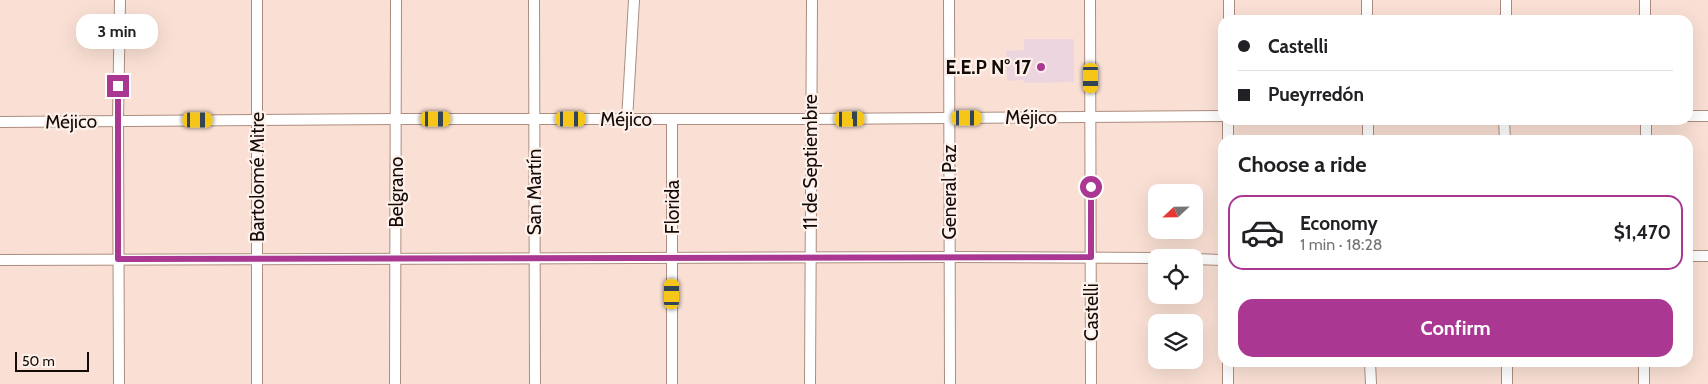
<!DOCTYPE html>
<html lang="en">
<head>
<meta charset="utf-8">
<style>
  :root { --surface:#fff; --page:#f2f2f2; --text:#202124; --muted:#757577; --line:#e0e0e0; --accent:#aa3791 }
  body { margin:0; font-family:Cabin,sans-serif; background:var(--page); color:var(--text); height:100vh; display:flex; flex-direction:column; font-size:19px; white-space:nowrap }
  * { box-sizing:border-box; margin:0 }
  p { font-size:16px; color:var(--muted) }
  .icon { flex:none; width:28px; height:28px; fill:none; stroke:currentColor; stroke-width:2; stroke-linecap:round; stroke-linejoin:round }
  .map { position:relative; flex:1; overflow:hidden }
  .details { position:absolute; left:1218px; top:135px; width:475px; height:232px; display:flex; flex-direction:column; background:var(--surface); border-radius:15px; box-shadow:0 5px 20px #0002 }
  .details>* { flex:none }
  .banner { position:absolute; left:1218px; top:15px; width:475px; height:110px; border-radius:15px; box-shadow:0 5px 20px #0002; display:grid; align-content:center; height:110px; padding:0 20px; background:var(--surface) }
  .needle { width:32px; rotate:248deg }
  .buttons { position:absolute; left:1148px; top:184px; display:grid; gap:10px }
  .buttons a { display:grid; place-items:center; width:55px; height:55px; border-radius:10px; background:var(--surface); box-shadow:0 5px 20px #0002; font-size:25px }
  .scale { position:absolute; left:15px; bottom:12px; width:74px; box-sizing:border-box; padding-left:5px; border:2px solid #140a06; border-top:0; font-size:14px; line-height:18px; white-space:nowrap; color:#140a06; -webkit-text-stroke:4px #fef0ea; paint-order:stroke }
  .end { position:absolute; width:22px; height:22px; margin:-11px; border:6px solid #aa3791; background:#fff; box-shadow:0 0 0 2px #fff }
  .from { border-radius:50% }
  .bubble { position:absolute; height:35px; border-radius:15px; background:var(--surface); box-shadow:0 5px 20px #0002; font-size:16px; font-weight:800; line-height:35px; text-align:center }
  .car { position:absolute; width:15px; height:30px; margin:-15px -8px; border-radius:6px; box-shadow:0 0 4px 1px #0007; background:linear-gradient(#f5c518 24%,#345 0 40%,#f5c518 0 76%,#345 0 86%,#f5c518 0) }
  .banner b { display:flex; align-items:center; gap:18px; height:48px; font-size:19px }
  .banner b+b { border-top:1px solid var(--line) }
  .banner i { width:12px; height:12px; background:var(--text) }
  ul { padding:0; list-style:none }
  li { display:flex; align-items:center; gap:15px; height:75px; margin:0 10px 8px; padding:0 10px; border:2px solid transparent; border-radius:15px }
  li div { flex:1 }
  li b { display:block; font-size:19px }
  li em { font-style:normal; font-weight:800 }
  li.on { border-color:var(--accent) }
  li>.icon { width:45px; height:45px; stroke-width:1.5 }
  h2 { padding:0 20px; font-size:22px; line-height:60px }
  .cta { display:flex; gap:10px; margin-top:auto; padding:10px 20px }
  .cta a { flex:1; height:58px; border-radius:15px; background:var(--accent); color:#fff; font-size:20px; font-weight:800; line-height:58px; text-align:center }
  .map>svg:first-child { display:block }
</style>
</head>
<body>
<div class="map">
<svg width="1708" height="384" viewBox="0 0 1708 384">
  <rect width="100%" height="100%" fill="#fae0d4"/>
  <path fill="#ecd5df" d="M1024 39H1074V82L1025 83 1024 80 1007 81 1006 51 1024 50Z"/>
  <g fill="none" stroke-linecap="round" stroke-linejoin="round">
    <g stroke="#ac8d7f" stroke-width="12">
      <g id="street">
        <path d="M257 0V384"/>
        <path d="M534 0 535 384"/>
        <path d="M949 0 950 384"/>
        <path d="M1090 0 1091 384"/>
        <path d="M1367 0V20"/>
        <path d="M1645 0V20"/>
        <path d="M1229 20V0"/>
        <path d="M1506 20V0"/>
        <path d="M1688 116H1708"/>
        <path d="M672 119V384"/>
        <path d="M627 120 634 0"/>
        <path d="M1228 120V140"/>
        <path d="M1368 120V140"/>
        <path d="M1504 120 1505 140"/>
        <path d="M0 122 396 119H810L1222 116"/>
        <path d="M1646 140V120"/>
        <path d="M1688 256H1708"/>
        <path d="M1194 259 1222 260"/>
        <path d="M0 260 949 257 1156 258"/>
        <path d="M1370 362 1371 384"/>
        <path d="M1507 362V384"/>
        <path d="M119 384 118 120 120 0"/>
        <path d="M395 384 396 0"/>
        <path d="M810 384 812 0"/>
        <path d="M1228 384V362"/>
        <path d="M1644 384V362"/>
      </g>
    </g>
    <use href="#street" stroke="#fff" stroke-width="10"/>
  </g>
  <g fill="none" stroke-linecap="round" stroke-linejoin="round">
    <path stroke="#aa3791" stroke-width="6" d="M118 86V259L1091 257V187"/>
  </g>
  <circle fill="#aa3791" stroke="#fef0ea" stroke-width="2" cx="1041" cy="67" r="5"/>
  <g text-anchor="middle" stroke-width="4.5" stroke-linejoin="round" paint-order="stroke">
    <g font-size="19" font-weight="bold" fill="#140a06" stroke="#fef0ea" text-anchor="end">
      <text x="1031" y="74">E.E.P N° 17</text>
    </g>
    <g font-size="19" fill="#140a06" stroke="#fef0ea">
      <text x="1031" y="124">Méjico</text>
      <text x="626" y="126">Méjico</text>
      <text transform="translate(71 121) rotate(-1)" y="7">Méjico</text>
      <text transform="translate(810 162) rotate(-90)" y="7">11 de Septiembre</text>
      <text transform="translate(257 177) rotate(-90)" y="7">Bartolomé Mitre</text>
      <text transform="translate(396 192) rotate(-90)" y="7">Belgrano</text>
      <text transform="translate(534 192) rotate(-90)" y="7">San Martín</text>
      <text transform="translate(949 192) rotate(-90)" y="7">General Paz</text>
      <text transform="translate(672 207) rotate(-90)" y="7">Florida</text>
      <text transform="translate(1091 312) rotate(-90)" y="7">Castelli</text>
    </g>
  </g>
</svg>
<div class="buttons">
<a><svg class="needle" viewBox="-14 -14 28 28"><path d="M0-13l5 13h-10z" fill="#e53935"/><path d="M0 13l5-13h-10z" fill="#757577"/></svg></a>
<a><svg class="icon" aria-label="locate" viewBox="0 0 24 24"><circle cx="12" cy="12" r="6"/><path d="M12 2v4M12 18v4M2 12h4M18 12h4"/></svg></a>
<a><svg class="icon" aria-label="layers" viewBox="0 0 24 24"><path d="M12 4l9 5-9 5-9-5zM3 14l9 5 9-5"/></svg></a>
</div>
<div class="scale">50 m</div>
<i class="end from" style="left:1091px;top:187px"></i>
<i class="end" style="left:118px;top:86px"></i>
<div class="bubble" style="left:76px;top:14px;width:82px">3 min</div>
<i class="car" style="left:1091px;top:78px;rotate:180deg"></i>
<i class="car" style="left:967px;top:118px;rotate:90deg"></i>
<i class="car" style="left:436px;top:119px;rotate:90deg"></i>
<i class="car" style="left:571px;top:119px;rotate:90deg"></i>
<i class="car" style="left:850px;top:119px;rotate:89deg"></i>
<i class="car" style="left:198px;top:120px;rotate:90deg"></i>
<i class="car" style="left:672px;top:294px;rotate:0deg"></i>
<div class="banner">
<b><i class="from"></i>Castelli</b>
<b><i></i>Pueyrredón</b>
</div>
<section class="details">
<h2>Choose a ride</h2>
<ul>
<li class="on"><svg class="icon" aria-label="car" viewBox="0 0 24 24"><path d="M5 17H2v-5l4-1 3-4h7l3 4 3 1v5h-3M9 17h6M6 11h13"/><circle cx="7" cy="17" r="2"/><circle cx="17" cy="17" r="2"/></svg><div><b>Economy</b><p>1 min · 18:28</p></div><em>$1,470</em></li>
</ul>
<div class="cta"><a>Confirm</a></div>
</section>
</div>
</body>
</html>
